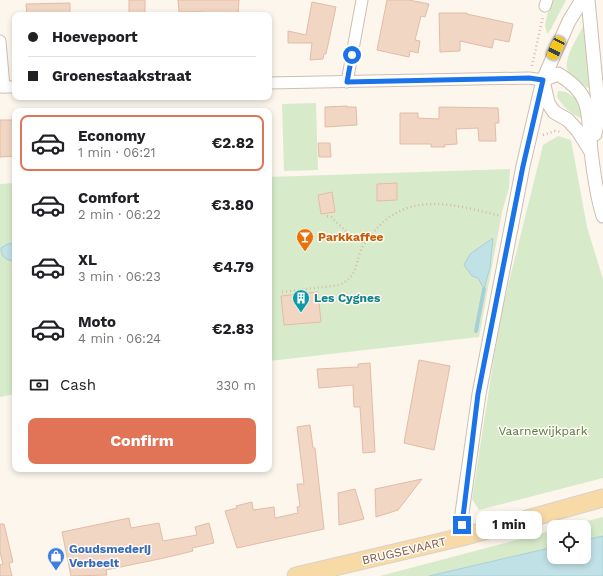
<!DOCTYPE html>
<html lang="en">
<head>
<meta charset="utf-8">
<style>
  :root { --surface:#fff; --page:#f6f6f6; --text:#202124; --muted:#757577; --line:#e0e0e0; --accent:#e17456 }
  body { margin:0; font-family:"Work Sans",sans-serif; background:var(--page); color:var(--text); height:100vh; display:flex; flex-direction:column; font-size:15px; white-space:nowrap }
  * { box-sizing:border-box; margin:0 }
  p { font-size:13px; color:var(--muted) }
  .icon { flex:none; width:22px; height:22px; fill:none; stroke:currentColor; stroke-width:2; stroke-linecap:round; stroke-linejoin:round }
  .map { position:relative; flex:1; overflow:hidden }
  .details { position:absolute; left:12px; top:108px; width:260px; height:364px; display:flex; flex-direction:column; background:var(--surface); border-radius:8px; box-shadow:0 2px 6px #0003 }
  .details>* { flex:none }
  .hud { position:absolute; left:12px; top:12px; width:260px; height:88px; border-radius:8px; box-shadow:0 2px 6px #0003; display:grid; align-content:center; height:88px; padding:0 16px; background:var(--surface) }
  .controls { position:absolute; left:547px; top:520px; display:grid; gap:8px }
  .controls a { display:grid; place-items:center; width:44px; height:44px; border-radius:8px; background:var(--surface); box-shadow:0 2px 6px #0003; font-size:20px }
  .end { position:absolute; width:18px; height:18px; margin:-9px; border:5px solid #1a73e8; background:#fff; box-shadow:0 0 0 2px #fff }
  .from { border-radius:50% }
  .bubble { position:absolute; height:28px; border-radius:8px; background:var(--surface); box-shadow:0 2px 6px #0003; font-size:13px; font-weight:700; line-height:28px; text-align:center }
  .car { position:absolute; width:12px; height:24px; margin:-12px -6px; border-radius:5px; box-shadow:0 0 3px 1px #0007; background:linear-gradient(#f5c518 24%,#345 0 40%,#f5c518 0 76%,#345 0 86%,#f5c518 0) }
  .hud b { display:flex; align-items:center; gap:14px; height:38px; font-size:15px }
  .hud b+b { border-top:1px solid var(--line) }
  .hud i { width:10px; height:10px; background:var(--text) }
  ul { padding:7px 0 0; list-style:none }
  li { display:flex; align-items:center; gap:12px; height:56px; margin:0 8px 6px; padding:0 8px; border:2px solid transparent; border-radius:8px }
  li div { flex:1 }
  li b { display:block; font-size:15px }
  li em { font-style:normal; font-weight:700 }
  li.active { border-color:var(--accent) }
  li>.icon { width:36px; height:36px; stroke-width:1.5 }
  .pay { display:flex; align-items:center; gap:10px; height:44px; padding:0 16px; font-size:15px }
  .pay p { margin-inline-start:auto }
  .action { display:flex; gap:8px; margin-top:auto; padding:8px 16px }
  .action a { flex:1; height:46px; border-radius:8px; background:var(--accent); color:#fff; font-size:16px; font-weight:700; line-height:46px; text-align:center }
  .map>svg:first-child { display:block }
</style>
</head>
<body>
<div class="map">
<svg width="603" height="576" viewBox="0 0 603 576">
  <rect width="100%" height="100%" fill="#fcf6ec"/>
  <g fill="#d7ebca">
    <path d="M551 0H566L551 29 547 34 545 25Z"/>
    <path d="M585 23 592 89C550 75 570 52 585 23Z"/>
    <path d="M558 91 566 92 581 102 585 120C572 115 565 109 557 97Z"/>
    <path d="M316 103 318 170 284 171 282 104Z"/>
    <path d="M558 136 571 140 587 227 603 279V478L479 510 472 499 500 318 543 145Z"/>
    <path d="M510 169 509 188 502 212 479 337 269 361V177Z"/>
    <path d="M15 183V394L0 397V184Z"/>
    <path d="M603 517V536L584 540V527H564Z"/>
    <path d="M554 530V547L429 576H380Z"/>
  </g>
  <g fill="#c0e1e6" stroke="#a6d0d8">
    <path d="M493 238 490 267 484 289 478 278 472 276 464 265 470 254Z"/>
    <path d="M15 243V262C6 259 1 258 1 248L8 244Z"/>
    <path d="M603 536V576H429L554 547V557H584V540Z"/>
  </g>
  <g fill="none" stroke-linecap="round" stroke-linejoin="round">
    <path stroke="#a6d0d8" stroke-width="4" d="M476 331 484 289"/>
  </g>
  <g fill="#f1d6c4" stroke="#e3bca5">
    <rect x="129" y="0" width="16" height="14"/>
    <path d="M178 0H239L238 14 204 15V12H179Z"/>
    <path d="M387 0H409L429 4 425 17 421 16 415 40 420 41 418 53 410 51 409 57 377 50Z"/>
    <path d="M312 2 336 7 326 54H324L323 59 310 60 312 43H288V31L306 35Z"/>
    <path d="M70 3V15H27L26 4Z"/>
    <path d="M439 13H467V14L513 24 509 42 494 39 492 48 460 41V51L440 52Z"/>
    <path d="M347 106V107H356L357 125 325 127V107Z"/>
    <path d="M439 107 498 108 499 123H495L496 141H479L478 128 456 129 457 144 444 145 445 147H431V144H400V113H418V118L439 119Z"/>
    <path d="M0 120H15V156L0 157Z"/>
    <path d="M318 143H330L331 157H319Z"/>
    <path d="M397 183V200L377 201V184Z"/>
    <path d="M332 192 335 212 321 214 318 195Z"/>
    <path d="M318 292 321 322 284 325 281 296Z"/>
    <path d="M419 360 450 366 434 450 404 443Z"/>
    <path d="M370 363 375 452 363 453 360 407H354L353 385 319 388 317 369 358 367V364Z"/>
    <path d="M310 425 313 448H315L324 529 237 548 225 511 237 508 236 506 252 502 253 510 274 507 275 518 298 513 297 507 300 506 297 484H304L297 427Z"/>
    <path d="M422 479 398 510 376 517 375 489Z"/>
    <path d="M355 489 364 519 339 525 338 493Z"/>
    <path d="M129 518 131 528 159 523 163 541 197 535 195 527 209 523 214 543 192 548 193 551 164 558 106 570 107 575 71 576 62 532Z"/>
    <path d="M0 524H4L13 562 9 563 12 576H0V565L3 564 0 552Z"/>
  </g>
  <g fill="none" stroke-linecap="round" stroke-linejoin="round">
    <g stroke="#cfbeb1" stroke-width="13">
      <g id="minor">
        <path d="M545 6 547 0"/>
        <path d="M0 41 4 87"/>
        <path d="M347 82 362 0"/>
        <path d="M269 83 529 78 543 80"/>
        <path d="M0 87H15"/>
      </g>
    </g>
    <g stroke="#cfbeb1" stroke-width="15">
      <g id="tertiary">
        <path d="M588 0 599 114 595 134"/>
        <path d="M543 80 558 74C595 96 587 115 591 151 593 168 598 200 603 216"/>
        <path d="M544 85 548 103 554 112 568 120 578 131 590 150"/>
        <path d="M462 537V513L479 394 523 166 543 80 569 21 582 0"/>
      </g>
    </g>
    <g stroke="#d9d2cd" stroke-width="19">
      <path id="primary" d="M296 576 462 537 603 498"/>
    </g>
    <g stroke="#d7b9a6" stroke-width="2.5" stroke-dasharray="1 3" stroke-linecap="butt">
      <path d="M532 66 543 16"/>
      <path d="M543 135 555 131 562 132"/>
      <path d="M327 216 331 217 350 235 365 244"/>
      <path d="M282 292 339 285C357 277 355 266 361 250 365 241 373 233 379 226 413 191 460 206 501 216"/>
    </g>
    <use href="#minor" stroke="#fff" stroke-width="11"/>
    <use href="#tertiary" stroke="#fff" stroke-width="13"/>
    <use href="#primary" stroke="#f8daa7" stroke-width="17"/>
  </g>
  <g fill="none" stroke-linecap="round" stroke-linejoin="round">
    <path stroke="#1a73e8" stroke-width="5" d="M352 55 347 82 529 78 543 80 523 166 478 394 462 525"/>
  </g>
  <defs>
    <g id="bar-pin" transform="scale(0.9)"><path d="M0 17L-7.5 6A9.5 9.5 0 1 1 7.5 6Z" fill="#e8710a" stroke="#fffaf3"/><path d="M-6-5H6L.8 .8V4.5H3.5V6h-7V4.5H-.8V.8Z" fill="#fff"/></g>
    <g id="building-pin" transform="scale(0.9)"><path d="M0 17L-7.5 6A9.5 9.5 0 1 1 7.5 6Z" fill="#0f9aa8" stroke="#fffaf3"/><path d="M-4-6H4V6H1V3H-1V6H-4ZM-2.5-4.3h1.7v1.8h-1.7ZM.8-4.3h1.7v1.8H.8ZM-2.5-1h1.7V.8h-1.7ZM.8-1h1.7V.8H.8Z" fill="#fff"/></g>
    <g id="shop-pin" transform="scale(0.9)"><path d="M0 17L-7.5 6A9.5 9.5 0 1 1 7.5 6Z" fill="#3f7fe0" stroke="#fffaf3"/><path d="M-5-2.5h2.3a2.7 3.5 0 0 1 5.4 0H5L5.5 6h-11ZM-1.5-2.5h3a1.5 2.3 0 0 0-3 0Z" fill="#fff"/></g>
  </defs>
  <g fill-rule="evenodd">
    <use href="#bar-pin" x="305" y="237"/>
    <use href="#building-pin" x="301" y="298"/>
    <use href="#shop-pin" x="56" y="556"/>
  </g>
  <g text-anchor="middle" stroke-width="3" stroke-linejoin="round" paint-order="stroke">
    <g font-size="12" font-weight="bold" fill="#c56008" stroke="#fffaf3" text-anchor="start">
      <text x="318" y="241">Parkkaffee</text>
    </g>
    <g font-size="12" font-weight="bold" fill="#0d838f" stroke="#fffaf3" text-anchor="start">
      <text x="314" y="302">Les Cygnes</text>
    </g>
    <g font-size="12" fill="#567d46" stroke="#fffaf3">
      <text x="543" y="435">Vaarnewijkpark</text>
    </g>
    <g font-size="12" font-weight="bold" fill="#366cbe" stroke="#fffaf3" text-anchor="start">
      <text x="69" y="553">Goudsmederij<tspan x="69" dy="14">Verbeelt</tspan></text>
    </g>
    <g font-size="12" fill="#785d4e" stroke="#fffaf3">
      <text transform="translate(404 551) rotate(-13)" y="4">BRUGSEVAART</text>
    </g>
  </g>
</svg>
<div class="controls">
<a><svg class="icon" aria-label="locate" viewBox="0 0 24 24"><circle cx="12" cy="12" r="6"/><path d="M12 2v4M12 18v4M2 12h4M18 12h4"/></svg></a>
</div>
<i class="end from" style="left:352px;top:55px"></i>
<i class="end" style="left:462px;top:525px"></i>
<div class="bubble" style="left:476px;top:511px;width:66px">1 min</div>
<i class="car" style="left:556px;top:48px;rotate:206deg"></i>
<div class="hud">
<b><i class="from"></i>Hoevepoort</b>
<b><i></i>Groenestaakstraat</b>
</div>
<section class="details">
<ul>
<li class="active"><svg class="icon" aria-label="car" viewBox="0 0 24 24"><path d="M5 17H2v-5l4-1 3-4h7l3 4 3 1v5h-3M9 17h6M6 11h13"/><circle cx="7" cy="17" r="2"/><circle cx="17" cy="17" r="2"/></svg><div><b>Economy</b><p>1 min · 06:21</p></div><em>€2.82</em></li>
<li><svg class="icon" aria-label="car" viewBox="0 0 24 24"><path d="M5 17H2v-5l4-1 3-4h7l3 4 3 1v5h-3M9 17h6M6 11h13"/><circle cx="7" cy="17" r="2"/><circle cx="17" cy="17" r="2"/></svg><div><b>Comfort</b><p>2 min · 06:22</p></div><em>€3.80</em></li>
<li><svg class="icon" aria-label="car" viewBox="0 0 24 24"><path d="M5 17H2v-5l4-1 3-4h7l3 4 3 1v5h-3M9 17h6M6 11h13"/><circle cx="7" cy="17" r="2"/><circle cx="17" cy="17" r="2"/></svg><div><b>XL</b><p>3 min · 06:23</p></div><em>€4.79</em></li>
<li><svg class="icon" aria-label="car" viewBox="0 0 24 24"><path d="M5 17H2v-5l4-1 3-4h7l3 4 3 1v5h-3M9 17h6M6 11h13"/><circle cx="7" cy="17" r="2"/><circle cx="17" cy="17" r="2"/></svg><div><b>Moto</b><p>4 min · 06:24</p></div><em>€2.83</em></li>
</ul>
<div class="pay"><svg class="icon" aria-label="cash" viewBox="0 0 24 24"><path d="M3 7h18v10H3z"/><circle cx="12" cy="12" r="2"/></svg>Cash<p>330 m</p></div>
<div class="action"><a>Confirm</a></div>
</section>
</div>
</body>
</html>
